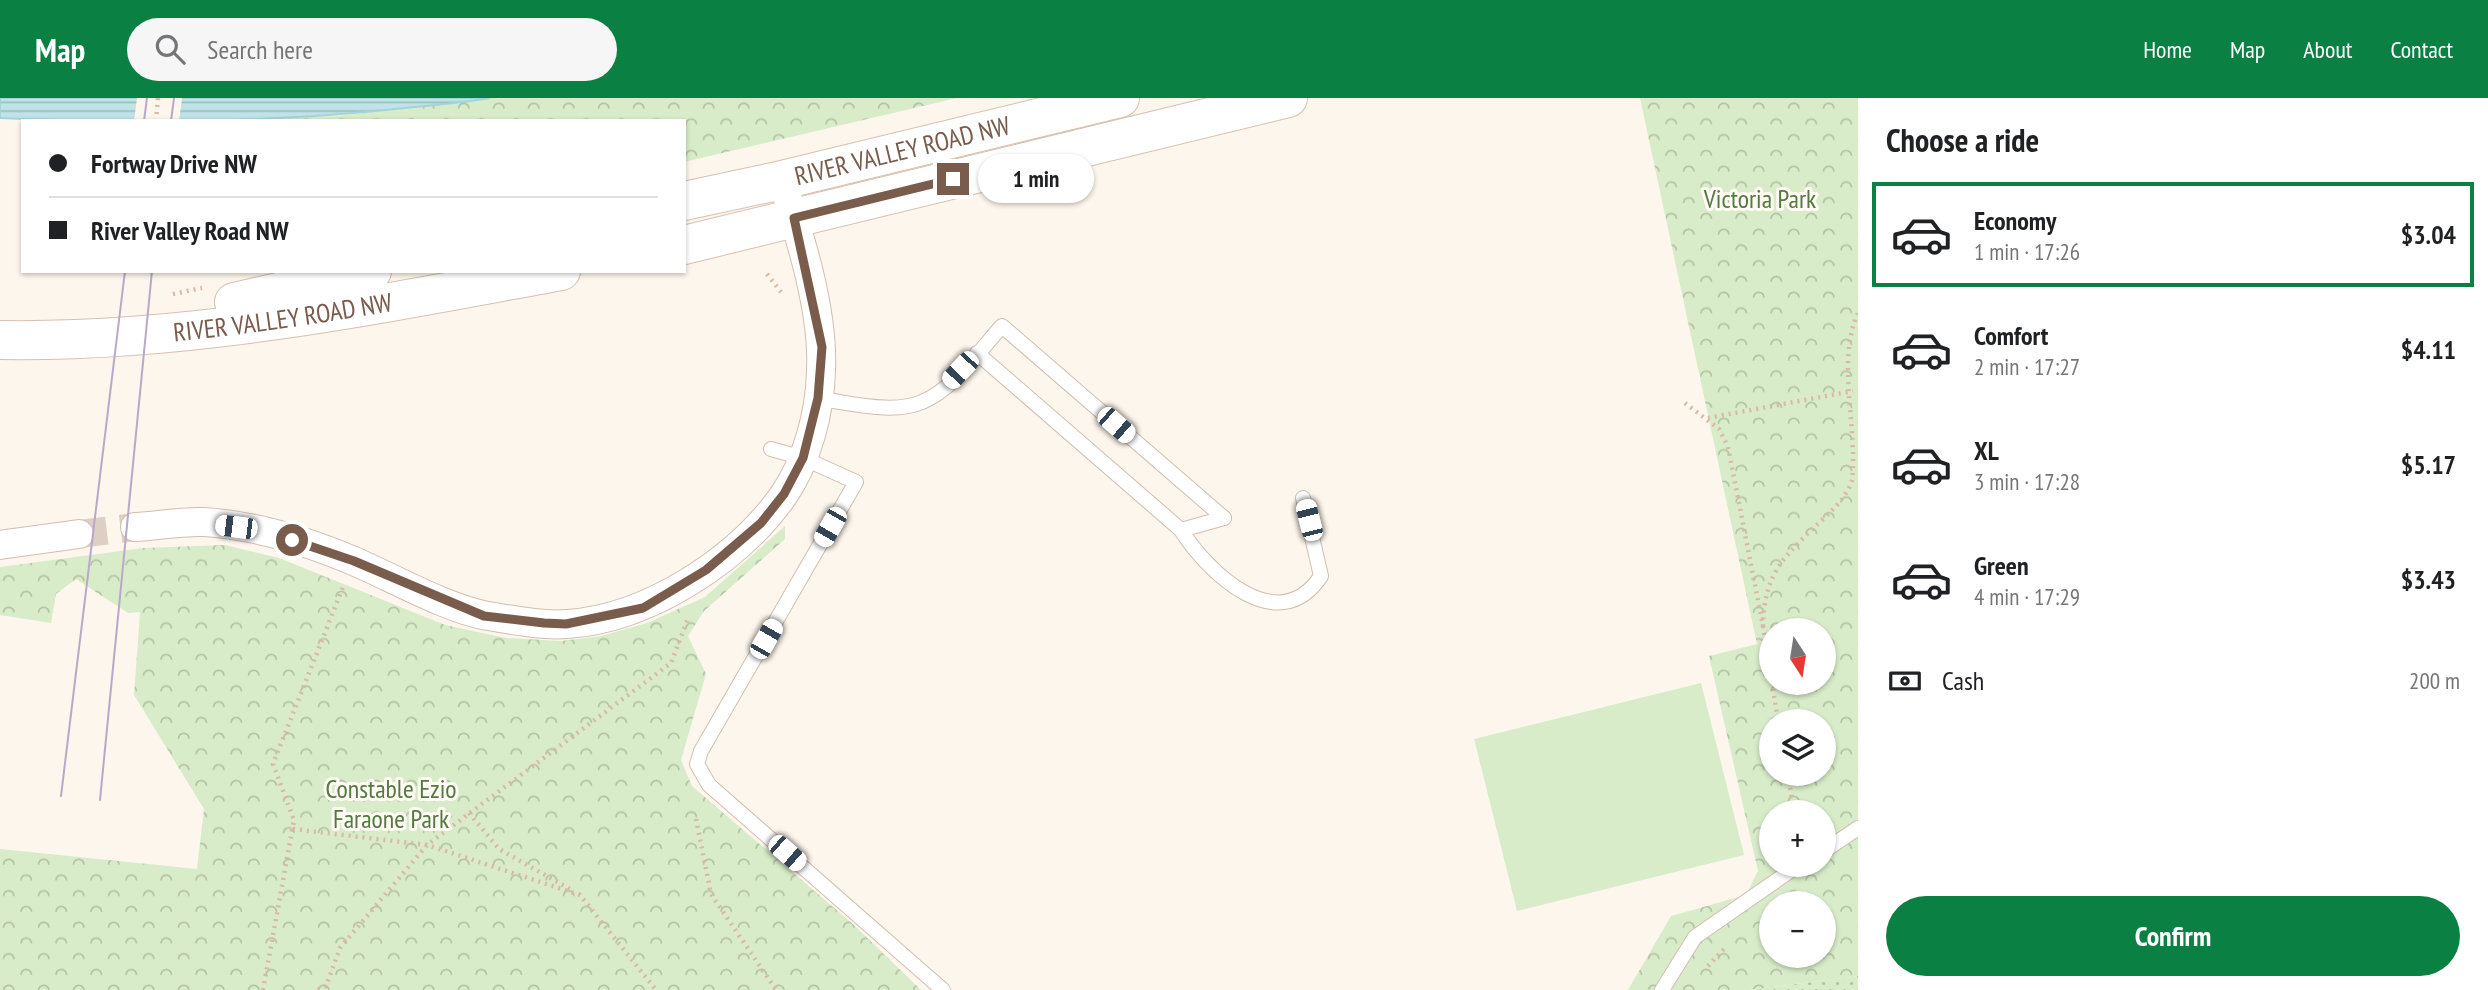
<!DOCTYPE html>
<html lang="en">
<head>
<meta charset="utf-8">
<style>
  :root { --surface:#fff; --page:#f6f6f6; --text:#202124; --muted:#757577; --line:#e0e0e0; --accent:#0b8043 }
  body { margin:0; font-family:"PT Sans Narrow",sans-serif; background:var(--page); color:var(--text); height:100vh; display:flex; flex-direction:column; font-size:26px; white-space:nowrap }
  * { box-sizing:border-box; margin:0 }
  p { font-size:23px; color:var(--muted) }
  .icon { flex:none; width:38px; height:38px; fill:none; stroke:currentColor; stroke-width:2; stroke-linecap:round; stroke-linejoin:round }
  .map { position:relative; flex:1; overflow:hidden }
  .side { display:flex; flex-direction:column; background:var(--surface); width:630px }
  .side>* { flex:none }
  .hud { position:absolute; left:21px; top:21px; width:665px; height:154px; border-radius:0px; box-shadow:0 2px 5px #0004; display:grid; align-content:center; height:154px; padding:0 28px; background:var(--surface) }
  .needle { width:46px; rotate:168deg }
  .fabs { position:absolute; left:1759px; top:520px; display:grid; gap:14px }
  .fabs a { display:grid; place-items:center; width:77px; height:77px; border-radius:50%; background:var(--surface); box-shadow:0 2px 5px #0004; font-size:35px }
  .end { position:absolute; width:32px; height:32px; margin:-16px; border:9px solid #7a5c4d; background:#fff; box-shadow:0 0 0 4px #fff }
  .from { border-radius:50% }
  .bubble { position:absolute; height:49px; border-radius:24px; background:var(--surface); box-shadow:0 2px 5px #0004; font-size:23px; font-weight:600; line-height:49px; text-align:center }
  .car { position:absolute; width:21px; height:42px; margin:-21px -10px; border-radius:9px; box-shadow:0 0 5px 2px #0007; background:linear-gradient(#fff 24%,#345 0 40%,#fff 0 76%,#345 0 86%,#fff 0) }
  .hud b { display:flex; align-items:center; gap:24px; height:66px; font-size:26px }
  .hud b+b { border-top:2px solid var(--line) }
  .hud i { width:18px; height:18px; background:var(--text) }
  ul { padding:0; list-style:none }
  li { display:flex; align-items:center; gap:21px; height:105px; margin:0 14px 10px; padding:0 14px; border:4px solid transparent; border-radius:0px }
  li div { flex:1 }
  li b { display:block; font-size:26px }
  li em { font-style:normal; font-weight:600 }
  li.current { border-color:var(--accent) }
  li>.icon { width:63px; height:63px; stroke-width:1.5 }
  h2 { padding:0 28px; font-size:32px; line-height:84px }
  .pay { display:flex; align-items:center; gap:18px; height:77px; padding:0 28px; font-size:26px }
  .pay p { margin-inline-start:auto }
  .action { display:flex; gap:14px; margin-top:auto; padding:14px 28px }
  .action a { flex:1; height:80px; border-radius:42px; background:var(--accent); color:#fff; font-size:28px; font-weight:600; line-height:80px; text-align:center }
  header { display:flex; align-items:center; gap:42px; box-sizing:border-box; height:98px; padding:0 35px; background:var(--accent); color:#fff }
  header strong { font-size:33px }
  nav { display:flex; gap:38px; margin-inline-start:auto; font-size:24px }
  .search { width:490px; height:63px; background:var(--page); display:flex; align-items:center; gap:18px; box-sizing:border-box; padding:0 24px; border-radius:38px; color:var(--muted); font-size:26px }
  main { display:flex; flex:1; min-height:0 }
  .map>svg:first-child { display:block }
</style>
</head>
<body>
<header>
<strong>Map</strong>
<div class="search"><svg class="icon" aria-label="search" viewBox="0 0 24 24"><circle cx="10" cy="10" r="6"/><path d="M15 15l6 6"/></svg>Search here</div>
<nav><a>Home</a><a>Map</a><a>About</a><a>Contact</a></nav>
</header>
<main>
<div class="map">
<svg width="1858" height="892" viewBox="0 0 1858 892">
  <defs>
    <pattern id="grass-dots" width="8" height="8" patternUnits="userSpaceOnUse" patternTransform="scale(1.75)"><rect width="8" height="8" fill="#d8ecc9"/><path d="M2 2h.1M6 6h.1" fill="none" stroke="#b4c2a5" stroke-width="1.8" stroke-linecap="round"/></pattern>
    <pattern id="forest-crowns" width="20" height="18" patternUnits="userSpaceOnUse" patternTransform="scale(1.75)"><rect width="20" height="18" fill="#d8ecc9"/><path d="M2 6a3 3 0 1 1 6 0M12 15a3 3 0 1 1 6 0" fill="none" stroke="#b4c2a5"/></pattern>
    <pattern id="water-rules" width="6" height="5" patternUnits="userSpaceOnUse" patternTransform="scale(1.75)"><rect width="6" height="5" fill="#bfe3e8"/><path d="M0 2.5h6" fill="none" stroke="#a0bbbe"/></pattern>
  </defs>
  <rect width="100%" height="100%" fill="#fdf6ec"/>
  <path fill="url(#grass-dots)" d="M1858 878V892H1749Z"/>
  <g fill="url(#forest-crowns)" fill-rule="evenodd">
    <path d="M490 0H957L684 64V23H220L338 18Z"/>
    <path d="M1640 0H1858V878L1749 892H1628L1671 818 1746 797 1758 773 1709 558 1757 546ZM1771 532H1824V584H1771ZM1771 623H1824V676H1771ZM1771 714H1824V766H1771ZM1771 805H1824V858H1771Z"/>
    <path d="M785 428V441L704 513 688 538 706 576 681 662 692 688 854 827 921 892H0V751L197 771 204 711 134 597 140 514 128 515 76 481 56 496 51 525 0 517V469L143 450 225 447 279 460 445 527 506 540 561 543 601 538 647 525 705 499Z"/>
  </g>
  <path fill="#d8ecc9" d="M1701 585 1744 757 1517 813 1474 641Z"/>
  <path fill="url(#water-rules)" stroke="#a5d3da" stroke-width="2" d="M0 0H490C462 5 433 7 405 10 271 25 135 26 0 20Z"/>
  <path fill="#fdf6ec" d="M137 0H182L179 23H134Z"/>
  <g fill="none" stroke-linecap="round" stroke-linejoin="round">
    <path stroke="#dcd0c4" stroke-width="28" stroke-dasharray="28 14" stroke-linecap="butt" d="M79 436 135 429"/>
    <g stroke="#d1beb0" stroke-width="16">
      <g id="service">
        <path d="M977 255 1181 432C1208 475 1279 542 1321 478L1303 400"/>
        <path d="M818 301C849 304 892 317 922 304 954 291 979 253 1002 228L1224 420"/>
        <path d="M771 351 803 360 856 384 701 653 697 666 709 687 943 892"/>
        <path d="M1181 432 1224 420"/>
        <path d="M1824 753 1858 730"/>
        <path d="M1662 892 1695 839 1800 766"/>
      </g>
    </g>
    <g stroke="#d1beb0" stroke-width="30">
      <g id="minor">
        <path d="M135 429C157 428 181 423 204 424 255 427 309 444 356 464 393 480 450 512 488 518 513 522 542 528 567 526 647 521 737 463 783 398 807 364 820 314 821 273 824 213 800 139 782 82"/>
        <path d="M0 447 79 436"/>
      </g>
    </g>
    <g stroke="#d6c0b0" stroke-width="40">
      <g id="secondary">
        <path id="s1" d="M684 103 782 82 1120 0"/>
        <path d="M684 147 1288 0"/>
        <path d="M234 204 372 173"/>
        <path id="s2" d="M0 242C189 245 376 207 561 173"/>
      </g>
    </g>
    <g stroke="#d9b8a5" stroke-width="4.5" stroke-dasharray="2 5" stroke-linecap="butt">
      <path d="M156 23 158 0"/>
      <path d="M767 176 781 194"/>
      <path d="M173 196 202 190"/>
      <path d="M1685 305 1719 331 1728 349 1763 528C1764 473 1786 457 1824 420 1836 409 1847 398 1852 382 1858 331 1836 263 1858 215"/>
      <path d="M1708 320 1853 293"/>
      <path d="M1763 528 1771 580"/>
      <path d="M1772 584 1778 623"/>
      <path d="M1788 676 1794 714"/>
      <path d="M469 715 499 751 570 791"/>
      <path d="M696 721 711 796 776 892"/>
      <path d="M293 731 427 747 580 797 656 892"/>
      <path d="M1708 868 1726 849"/>
      <path d="M263 892 294 722 273 666 343 489"/>
      <path d="M318 892 326 888 340 850 427 747 671 565 689 518"/>
    </g>
    <use href="#service" stroke="#fff" stroke-width="14"/>
    <use href="#minor" stroke="#fff" stroke-width="28"/>
    <use href="#secondary" stroke="#fff" stroke-width="38"/>
    <g stroke="#b9a8c9" stroke-width="2">
      <path d="M144 23 147 0"/>
      <path d="M171 23 174 0"/>
      <path d="M61 698 125 173"/>
      <path d="M100 702 152 173"/>
    </g>
  </g>
  <g fill="none" stroke-linecap="round" stroke-linejoin="round">
    <path stroke="#7a5c4d" stroke-width="9" d="M292 442 354 463 484 518 544 525 566 526 643 510 706 472 761 425 784 396 803 360 818 300 822 249 794 120 953 81"/>
  </g>
  <g text-anchor="middle" stroke-width="6" stroke-linejoin="round" paint-order="stroke">
    <g font-size="26" fill="#7a5c4d" stroke="#fffaf3">
      <text dy="9" stroke="none"><textPath href="#s1" startOffset="224">RIVER VALLEY ROAD NW</textPath></text>
      <text dy="9" stroke="none"><textPath href="#s2" startOffset="284">RIVER VALLEY ROAD NW</textPath></text>
    </g>
    <g font-size="26" fill="#537a41" stroke="#fffaf3">
      <text x="1760" y="110">Victoria Park</text>
      <text x="391" y="700">Constable Ezio<tspan x="391" dy="30">Faraone Park</tspan></text>
    </g>
  </g>
</svg>
<div class="fabs">
<a><svg class="needle" viewBox="-14 -14 28 28"><path d="M0-13l5 13h-10z" fill="#e53935"/><path d="M0 13l5-13h-10z" fill="#757577"/></svg></a>
<a><svg class="icon" aria-label="layers" viewBox="0 0 24 24"><path d="M12 4l9 5-9 5-9-5zM3 14l9 5 9-5"/></svg></a>
<a>+</a>
<a>−</a>
</div>
<i class="end from" style="left:292px;top:442px"></i>
<i class="end" style="left:953px;top:81px"></i>
<div class="bubble" style="left:978px;top:56px;width:116px">1 min</div>
<i class="car" style="left:960px;top:272px;rotate:223deg"></i>
<i class="car" style="left:1116px;top:327px;rotate:131deg"></i>
<i class="car" style="left:1309px;top:422px;rotate:346deg"></i>
<i class="car" style="left:236px;top:429px;rotate:277deg"></i>
<i class="car" style="left:830px;top:429px;rotate:210deg"></i>
<i class="car" style="left:766px;top:541px;rotate:30deg"></i>
<i class="car" style="left:787px;top:755px;rotate:131deg"></i>
<div class="hud">
<b><i class="from"></i>Fortway Drive NW</b>
<b><i></i>River Valley Road NW</b>
</div>
</div>
<section class="side">
<h2>Choose a ride</h2>
<ul>
<li class="current"><svg class="icon" aria-label="car" viewBox="0 0 24 24"><path d="M5 17H2v-5l4-1 3-4h7l3 4 3 1v5h-3M9 17h6M6 11h13"/><circle cx="7" cy="17" r="2"/><circle cx="17" cy="17" r="2"/></svg><div><b>Economy</b><p>1 min · 17:26</p></div><em>$3.04</em></li>
<li><svg class="icon" aria-label="car" viewBox="0 0 24 24"><path d="M5 17H2v-5l4-1 3-4h7l3 4 3 1v5h-3M9 17h6M6 11h13"/><circle cx="7" cy="17" r="2"/><circle cx="17" cy="17" r="2"/></svg><div><b>Comfort</b><p>2 min · 17:27</p></div><em>$4.11</em></li>
<li><svg class="icon" aria-label="car" viewBox="0 0 24 24"><path d="M5 17H2v-5l4-1 3-4h7l3 4 3 1v5h-3M9 17h6M6 11h13"/><circle cx="7" cy="17" r="2"/><circle cx="17" cy="17" r="2"/></svg><div><b>XL</b><p>3 min · 17:28</p></div><em>$5.17</em></li>
<li><svg class="icon" aria-label="car" viewBox="0 0 24 24"><path d="M5 17H2v-5l4-1 3-4h7l3 4 3 1v5h-3M9 17h6M6 11h13"/><circle cx="7" cy="17" r="2"/><circle cx="17" cy="17" r="2"/></svg><div><b>Green</b><p>4 min · 17:29</p></div><em>$3.43</em></li>
</ul>
<div class="pay"><svg class="icon" aria-label="cash" viewBox="0 0 24 24"><path d="M3 7h18v10H3z"/><circle cx="12" cy="12" r="2"/></svg>Cash<p>200 m</p></div>
<div class="action"><a>Confirm</a></div>
</section>
</main>
</body>
</html>
